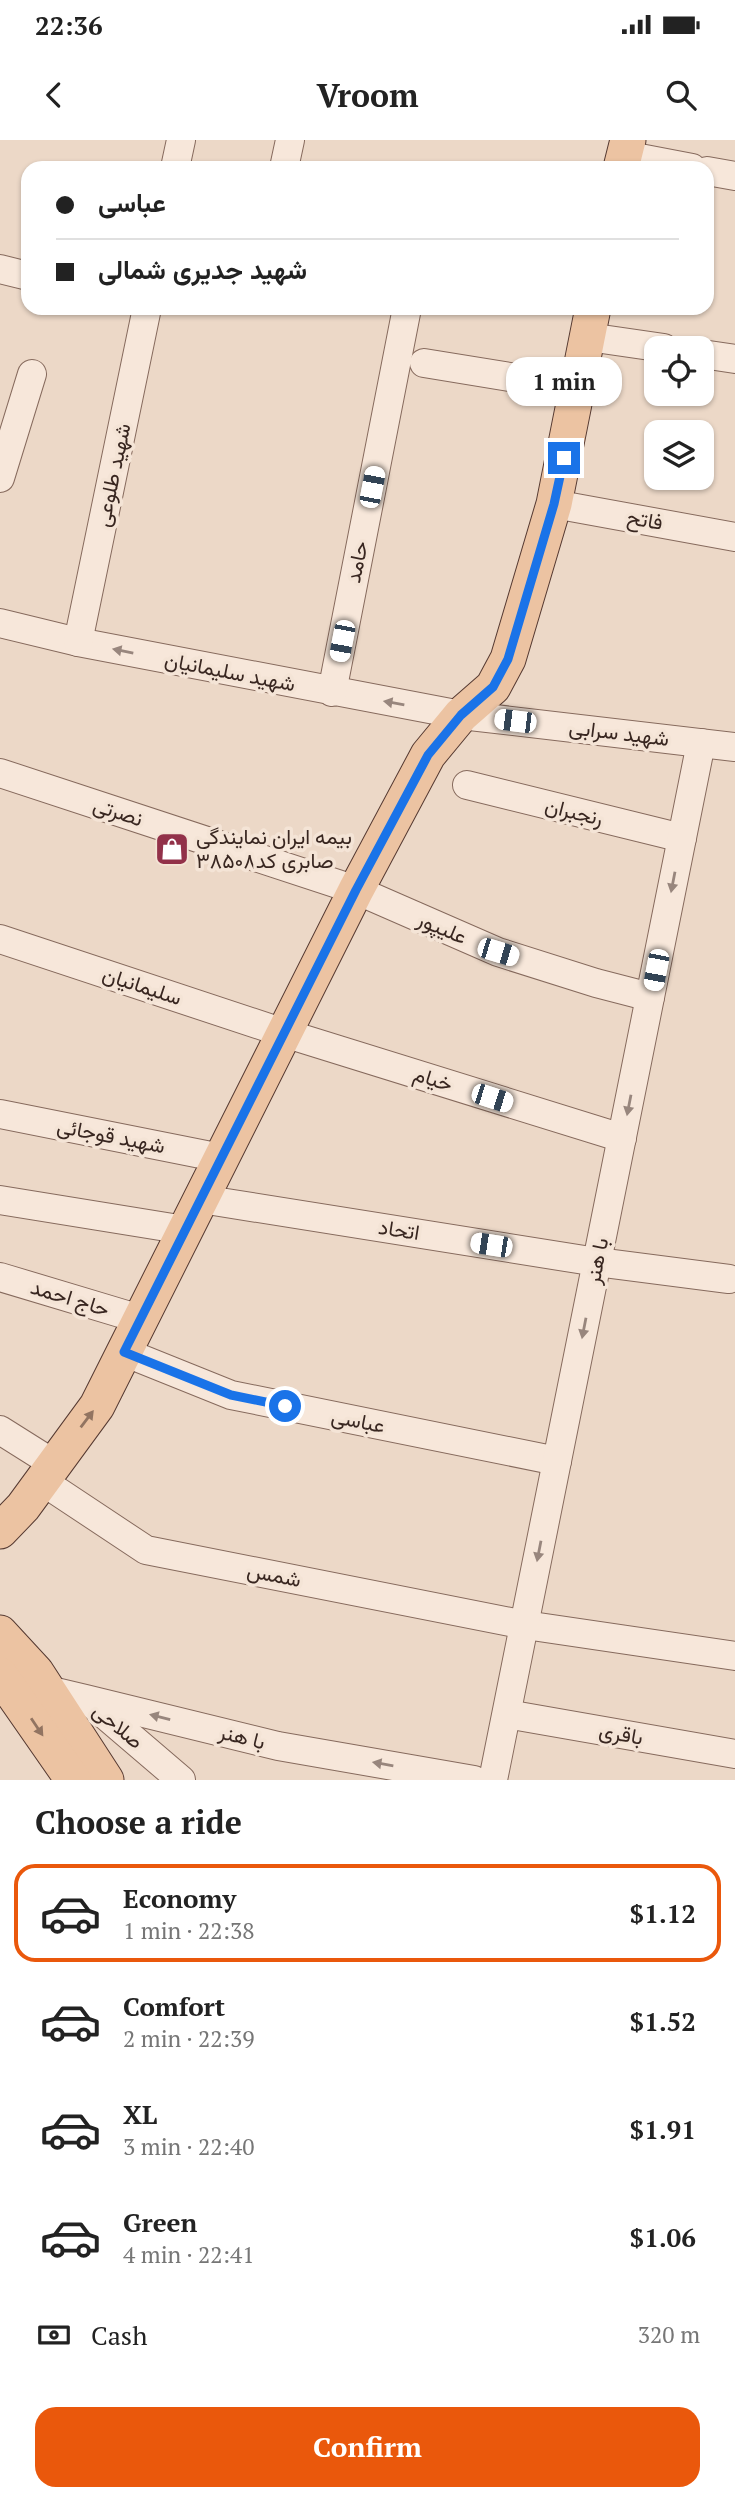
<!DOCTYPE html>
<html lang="en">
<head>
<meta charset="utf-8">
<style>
  :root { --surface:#fff; --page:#f2f2f2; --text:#222; --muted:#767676; --line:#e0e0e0; --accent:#ea580c }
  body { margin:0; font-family:"PT Serif",Vazirmatn,serif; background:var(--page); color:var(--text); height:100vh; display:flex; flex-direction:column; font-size:26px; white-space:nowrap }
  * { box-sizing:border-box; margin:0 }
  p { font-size:23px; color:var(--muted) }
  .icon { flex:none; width:38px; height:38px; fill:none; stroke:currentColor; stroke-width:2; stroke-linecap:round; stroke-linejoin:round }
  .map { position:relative; height:1640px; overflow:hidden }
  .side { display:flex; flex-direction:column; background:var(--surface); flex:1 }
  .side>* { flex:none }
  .hud { position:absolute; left:21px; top:21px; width:693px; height:154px; border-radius:21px; box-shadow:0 2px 5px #0004; display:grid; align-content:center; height:154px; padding:0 35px; background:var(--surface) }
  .tools { position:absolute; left:644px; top:196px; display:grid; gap:14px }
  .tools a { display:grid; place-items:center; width:70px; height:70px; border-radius:14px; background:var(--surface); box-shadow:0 2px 5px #0004; font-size:35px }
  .end { position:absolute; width:32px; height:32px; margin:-16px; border:9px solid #1a73e8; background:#fff; box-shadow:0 0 0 4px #fff }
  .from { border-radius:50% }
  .bubble { position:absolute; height:49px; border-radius:21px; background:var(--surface); box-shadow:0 2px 5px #0004; font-size:23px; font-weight:700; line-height:49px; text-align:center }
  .car { position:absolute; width:21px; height:42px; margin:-21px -10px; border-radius:9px; box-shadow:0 0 5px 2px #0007; background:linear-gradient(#fff 24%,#345 0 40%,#fff 0 76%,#345 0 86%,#fff 0) }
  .hud b { display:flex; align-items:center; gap:24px; height:66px; font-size:26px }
  .hud b+b { border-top:2px solid var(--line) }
  .hud i { width:18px; height:18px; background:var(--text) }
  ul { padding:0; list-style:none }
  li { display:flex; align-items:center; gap:21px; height:98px; margin:0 14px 10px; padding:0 21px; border:4px solid transparent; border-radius:21px }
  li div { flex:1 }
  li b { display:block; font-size:26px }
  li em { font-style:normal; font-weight:700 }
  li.current { border-color:var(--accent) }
  li>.icon { width:63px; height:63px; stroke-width:1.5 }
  h2 { padding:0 35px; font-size:32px; line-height:84px }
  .pay { display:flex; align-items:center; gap:18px; height:77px; padding:0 35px; font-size:26px }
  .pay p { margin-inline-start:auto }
  .primary-button { display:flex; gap:14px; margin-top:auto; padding:14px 35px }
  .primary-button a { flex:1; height:80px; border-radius:21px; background:var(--accent); color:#fff; font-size:28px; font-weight:700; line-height:80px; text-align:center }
  .status { display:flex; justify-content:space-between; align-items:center; height:49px; padding:0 35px; background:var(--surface); direction:ltr }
  .status svg { height:19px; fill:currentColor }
  header { display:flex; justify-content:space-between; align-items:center; height:91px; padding:0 35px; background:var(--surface); font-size:32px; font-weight:700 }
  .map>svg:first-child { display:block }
</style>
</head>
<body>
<div class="status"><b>22:36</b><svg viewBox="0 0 49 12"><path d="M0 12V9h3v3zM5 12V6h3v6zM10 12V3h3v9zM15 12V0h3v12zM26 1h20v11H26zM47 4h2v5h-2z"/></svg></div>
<header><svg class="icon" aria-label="back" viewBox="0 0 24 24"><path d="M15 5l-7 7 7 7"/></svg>Vroom<svg class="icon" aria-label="search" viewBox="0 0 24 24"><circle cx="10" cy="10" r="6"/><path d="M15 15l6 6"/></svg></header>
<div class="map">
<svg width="735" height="1640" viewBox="0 0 735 1640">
  <rect width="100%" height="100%" fill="#ecd8c7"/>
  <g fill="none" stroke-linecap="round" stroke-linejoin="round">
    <g stroke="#866a5d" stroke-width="30">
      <g id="minor">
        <path d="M624 15 692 28"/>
        <path d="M175 28 181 0"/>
        <path d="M284 28 290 0"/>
        <path d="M707 31 735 36"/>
        <path d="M0 129 28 136"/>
        <path d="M588 197 664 208"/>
        <path d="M702 214 735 219"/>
        <path d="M424 223 577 248"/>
        <path d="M0 338 32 234"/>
        <path d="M554 364 735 397"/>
        <path d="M0 483 78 502 461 575 735 607"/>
        <path d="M78 502 147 168"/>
        <path d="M332 552 407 168"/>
        <path d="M0 633 356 750 498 812 596 843 650 857"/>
        <path d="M467 645 682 698"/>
        <path d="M0 799 284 893 622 998"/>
        <path d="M0 974 221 1018"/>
        <path d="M201 1059 597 1122 729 1139"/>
        <path d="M0 1060 185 1090"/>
        <path d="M0 1137 140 1179"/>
        <path d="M124 1212 231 1255 557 1321"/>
        <path d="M0 1290 54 1324"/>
        <path d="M42 1341 146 1410 525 1485 735 1516"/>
        <path d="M35 1550H48L86 1559 278 1606 474 1640"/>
        <path d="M91 1563 181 1640"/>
        <path d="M507 1574 735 1614"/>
        <path d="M493 1640 701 603"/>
      </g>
    </g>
    <g stroke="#553931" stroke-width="37">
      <g id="major">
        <path d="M621 28 628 0"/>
        <path d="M0 1391 23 1367 97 1266 356 750 428 615 461 575 493 547 508 519 554 364 593 168"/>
        <path d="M0 1493 36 1532 106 1640"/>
        <path d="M0 1535 73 1640"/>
      </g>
    </g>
    <use href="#minor" stroke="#f7e7da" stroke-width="28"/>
    <use href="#major" stroke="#ecc3a2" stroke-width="35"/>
  </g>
  <defs><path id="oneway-solid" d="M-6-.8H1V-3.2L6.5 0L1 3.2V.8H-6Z" transform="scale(1.75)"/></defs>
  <g fill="#98867d">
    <use href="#oneway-solid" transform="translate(123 511) rotate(-169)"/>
    <use href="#oneway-solid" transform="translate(394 563) rotate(-170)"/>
    <use href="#oneway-solid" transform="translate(673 742) rotate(101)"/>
    <use href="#oneway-solid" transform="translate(629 965) rotate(101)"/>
    <use href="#oneway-solid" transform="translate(584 1188) rotate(101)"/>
    <use href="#oneway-solid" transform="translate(539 1411) rotate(101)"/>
    <use href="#oneway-solid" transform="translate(160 1577) rotate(-166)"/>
    <use href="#oneway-solid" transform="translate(383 1624) rotate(-170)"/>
  </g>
  <g fill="#927461">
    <use href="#oneway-solid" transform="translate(87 1279) rotate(-53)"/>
    <use href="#oneway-solid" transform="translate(37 1587) rotate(56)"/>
  </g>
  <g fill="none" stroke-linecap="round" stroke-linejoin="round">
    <path stroke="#1a73e8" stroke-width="9" d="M285 1266 231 1255 124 1212 356 750 428 615 461 575 493 547 508 519 554 364 564 318"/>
  </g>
  <defs>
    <g id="shop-square" transform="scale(1.75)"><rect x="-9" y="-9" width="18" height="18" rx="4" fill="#923149" stroke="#f4e4d6"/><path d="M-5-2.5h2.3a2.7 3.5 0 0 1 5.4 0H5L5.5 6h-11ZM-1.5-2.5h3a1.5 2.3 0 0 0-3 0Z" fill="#fff"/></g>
  </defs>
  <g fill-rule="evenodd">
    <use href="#shop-square" x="172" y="709"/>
  </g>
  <g text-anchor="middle" stroke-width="7" stroke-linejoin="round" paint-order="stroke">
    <g font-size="21" fill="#382620" stroke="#f4e4d6">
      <text transform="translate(113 335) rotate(-78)" y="7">شهید طلوعی</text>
      <text transform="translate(645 380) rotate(10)" y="7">فاتح</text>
      <text transform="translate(357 422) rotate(-79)" y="7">حامد</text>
      <text transform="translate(230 532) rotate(11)" y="7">شهید سلیمانیان</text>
      <text transform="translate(619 593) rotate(7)" y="7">شهید سرابی</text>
      <text transform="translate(118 672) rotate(18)" y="7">نصرتی</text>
      <text transform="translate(574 672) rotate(14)" y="7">رنجبران</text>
      <text transform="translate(442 788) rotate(23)" y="7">علیپور</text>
      <text transform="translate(142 846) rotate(18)" y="7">سلیمانیان</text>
      <text transform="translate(433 939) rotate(17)" y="7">خیام</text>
      <text transform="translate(111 996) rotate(11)" y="7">شهید قوجائی</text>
      <text transform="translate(399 1090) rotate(9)" y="7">اتحاد</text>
      <text transform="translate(597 1121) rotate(-79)" y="7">با هنر</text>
      <text transform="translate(70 1158) rotate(17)" y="7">حاج احمد</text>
      <text transform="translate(358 1281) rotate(11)" y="7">عباسی</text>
      <text transform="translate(274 1435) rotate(11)" y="7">شمس</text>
      <text transform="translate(118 1586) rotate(40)" y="7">صلاحی</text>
      <text transform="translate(621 1594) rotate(10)" y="7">باقری</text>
      <text transform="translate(242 1597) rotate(14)" y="7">با هنر</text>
    </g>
    <g font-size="21" fill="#382620" stroke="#f4e4d6" text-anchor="start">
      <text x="196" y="704">بیمه ایران نمایندگی<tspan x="196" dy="24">صابری کد۳۸۵۰۸</tspan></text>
    </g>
  </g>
</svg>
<div class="tools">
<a><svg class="icon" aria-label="locate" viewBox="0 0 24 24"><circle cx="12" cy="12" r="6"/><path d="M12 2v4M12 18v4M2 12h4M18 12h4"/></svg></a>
<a><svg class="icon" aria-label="layers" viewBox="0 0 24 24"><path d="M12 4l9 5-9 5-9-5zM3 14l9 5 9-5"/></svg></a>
</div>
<i class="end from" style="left:285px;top:1266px"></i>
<i class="end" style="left:564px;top:318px"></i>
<div class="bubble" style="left:506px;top:217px;width:116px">1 min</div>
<i class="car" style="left:372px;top:347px;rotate:11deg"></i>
<i class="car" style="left:342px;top:501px;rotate:191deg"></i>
<i class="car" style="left:515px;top:581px;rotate:277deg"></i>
<i class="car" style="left:498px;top:812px;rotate:107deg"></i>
<i class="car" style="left:656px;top:830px;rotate:191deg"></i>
<i class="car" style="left:492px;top:958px;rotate:108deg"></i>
<i class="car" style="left:491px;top:1105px;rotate:279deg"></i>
<div class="hud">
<b><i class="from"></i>عباسی</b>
<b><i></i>شهید جدیری شمالی</b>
</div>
</div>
<section class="side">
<h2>Choose a ride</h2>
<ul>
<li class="current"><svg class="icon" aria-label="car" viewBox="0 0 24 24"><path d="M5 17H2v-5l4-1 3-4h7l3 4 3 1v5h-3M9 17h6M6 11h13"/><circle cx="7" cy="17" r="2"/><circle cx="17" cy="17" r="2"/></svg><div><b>Economy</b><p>1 min · 22:38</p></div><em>$1.12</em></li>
<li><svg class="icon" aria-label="car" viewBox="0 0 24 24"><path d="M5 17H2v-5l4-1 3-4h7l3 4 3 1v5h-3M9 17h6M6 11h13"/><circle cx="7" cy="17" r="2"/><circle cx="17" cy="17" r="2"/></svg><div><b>Comfort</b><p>2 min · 22:39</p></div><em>$1.52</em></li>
<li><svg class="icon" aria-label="car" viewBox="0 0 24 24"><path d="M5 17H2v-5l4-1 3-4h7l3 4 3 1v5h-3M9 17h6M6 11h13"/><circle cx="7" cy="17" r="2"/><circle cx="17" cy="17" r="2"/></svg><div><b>XL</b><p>3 min · 22:40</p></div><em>$1.91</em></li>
<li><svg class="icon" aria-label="car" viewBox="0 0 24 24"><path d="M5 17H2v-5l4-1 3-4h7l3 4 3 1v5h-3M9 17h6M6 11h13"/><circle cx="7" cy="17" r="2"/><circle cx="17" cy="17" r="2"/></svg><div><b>Green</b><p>4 min · 22:41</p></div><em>$1.06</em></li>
</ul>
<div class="pay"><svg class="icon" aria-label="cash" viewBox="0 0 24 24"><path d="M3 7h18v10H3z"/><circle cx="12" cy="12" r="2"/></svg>Cash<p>320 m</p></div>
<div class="primary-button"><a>Confirm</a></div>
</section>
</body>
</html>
